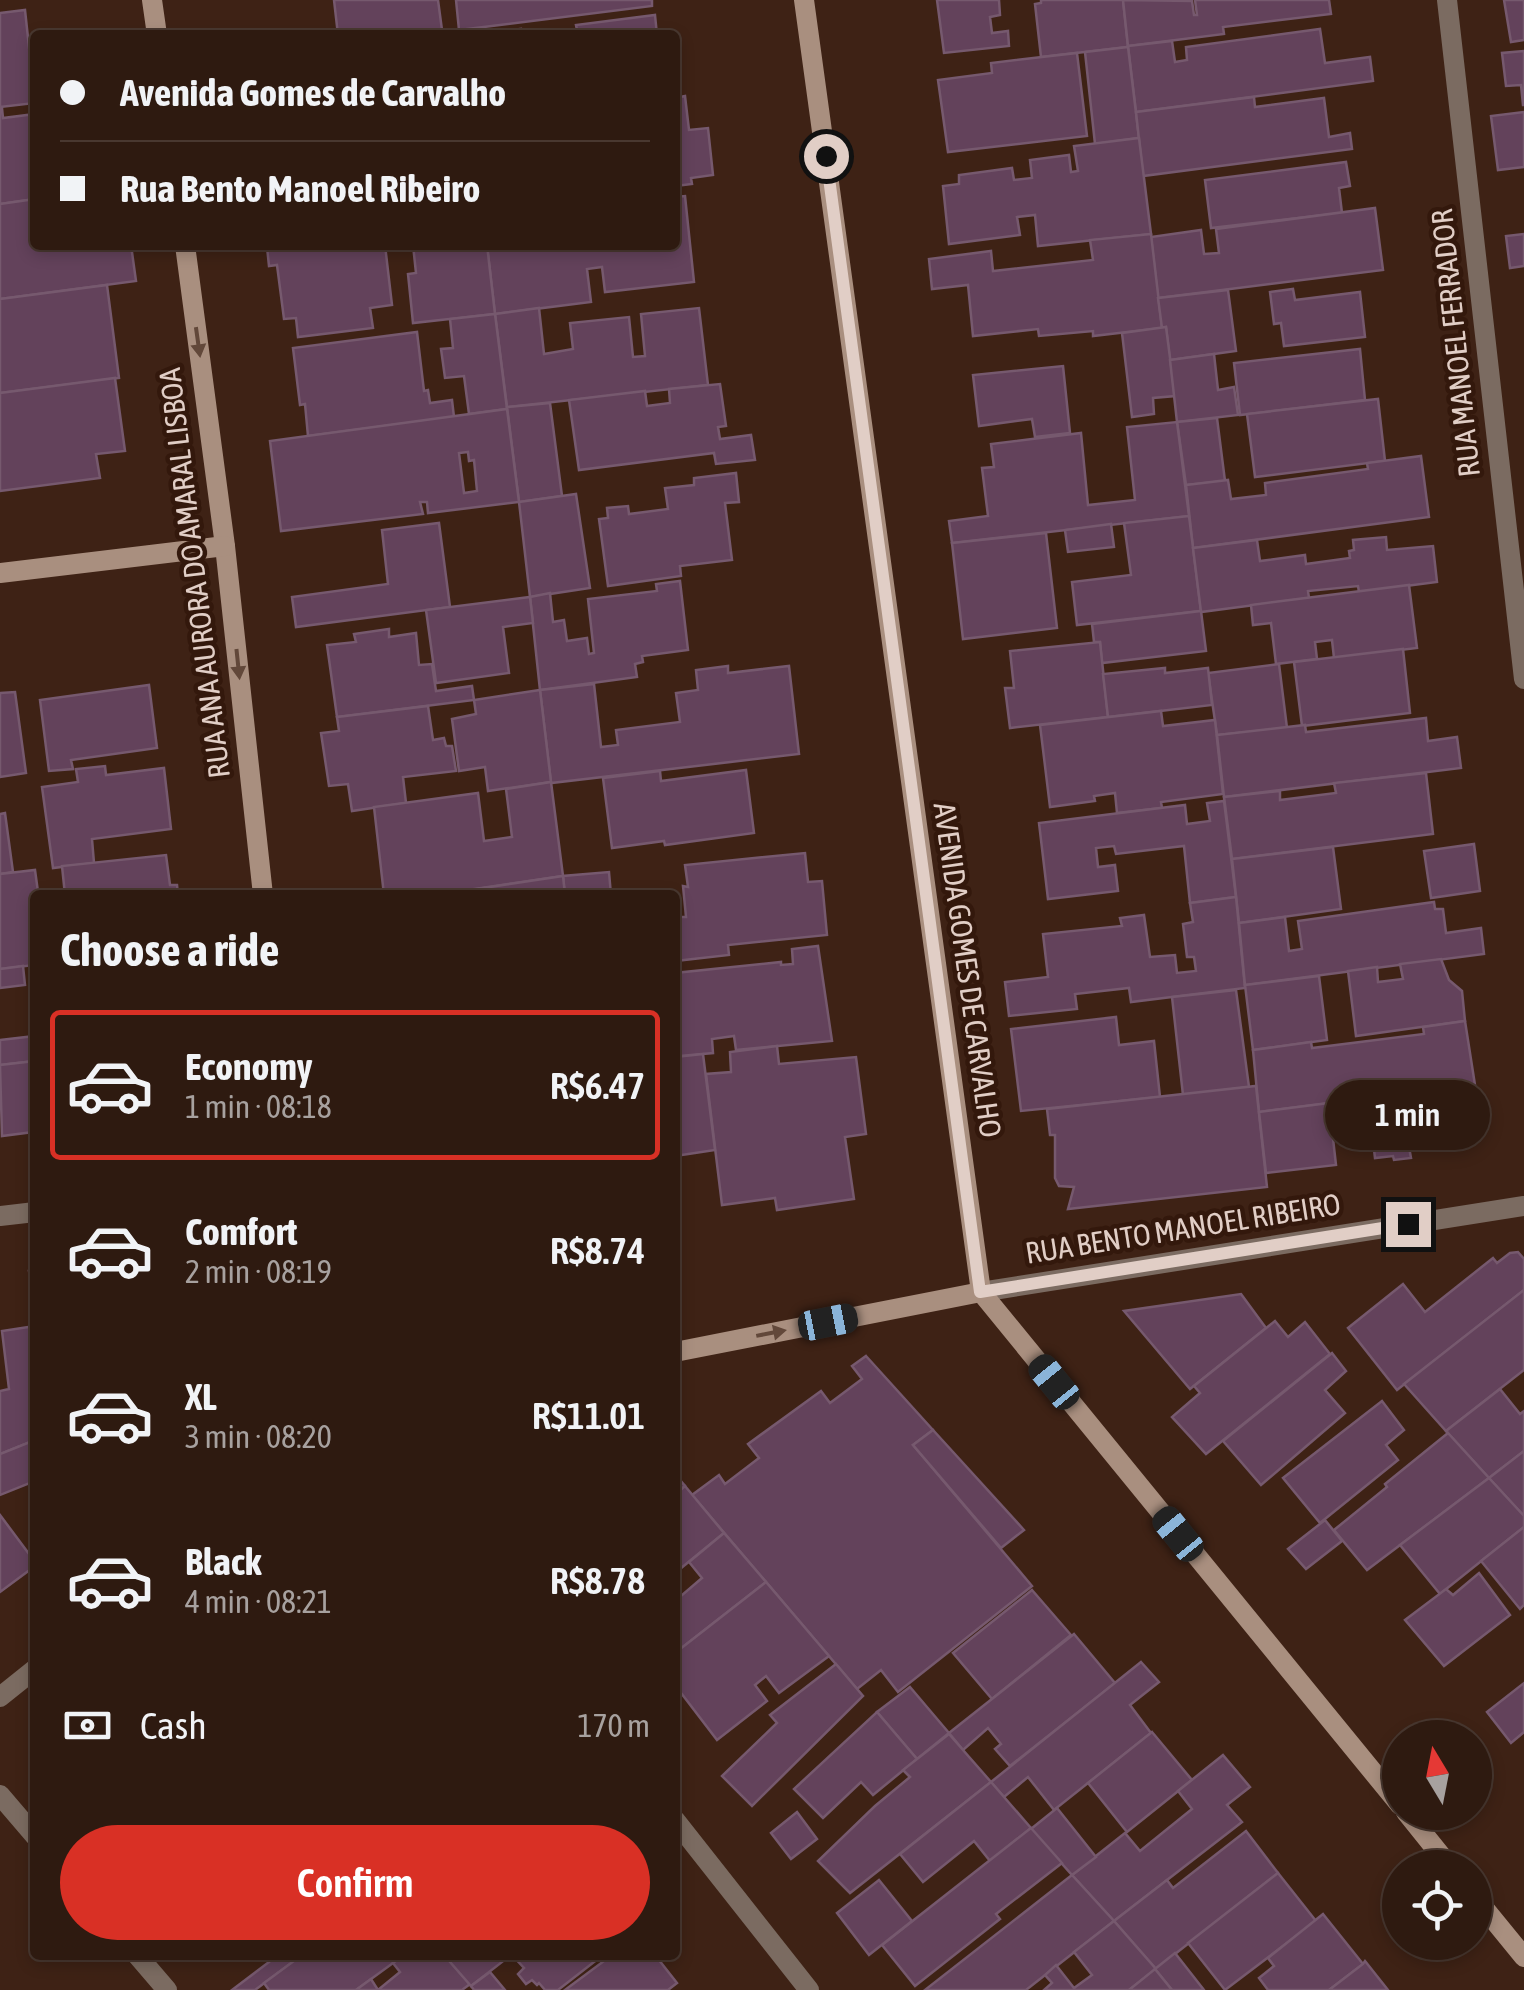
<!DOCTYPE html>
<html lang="en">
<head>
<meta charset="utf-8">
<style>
  :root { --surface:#2e1a10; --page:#362319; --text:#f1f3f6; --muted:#a7a19f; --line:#493830; --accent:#d93025 }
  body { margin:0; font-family:"Asap Condensed",sans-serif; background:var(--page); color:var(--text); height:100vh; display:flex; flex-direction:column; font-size:38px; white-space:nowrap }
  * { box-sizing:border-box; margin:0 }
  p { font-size:32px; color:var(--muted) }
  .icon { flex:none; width:55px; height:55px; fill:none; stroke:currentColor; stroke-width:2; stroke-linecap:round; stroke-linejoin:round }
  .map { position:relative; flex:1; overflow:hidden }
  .details { position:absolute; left:30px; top:890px; width:650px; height:1070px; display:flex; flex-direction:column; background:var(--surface); border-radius:10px; box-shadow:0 5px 15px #0003,0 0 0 2px var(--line) }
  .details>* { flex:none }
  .hud { position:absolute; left:30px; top:30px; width:650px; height:220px; border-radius:10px; box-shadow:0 5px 15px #0003,0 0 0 2px var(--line); display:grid; align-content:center; height:220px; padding:0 30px; background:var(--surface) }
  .needle { width:65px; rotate:350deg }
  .controls { position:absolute; left:1382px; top:1720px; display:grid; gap:20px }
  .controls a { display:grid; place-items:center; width:110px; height:110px; border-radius:50%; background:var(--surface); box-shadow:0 5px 15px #0003,0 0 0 2px var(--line); font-size:50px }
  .end { position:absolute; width:45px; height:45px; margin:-22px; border:12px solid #e1cec6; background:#111; box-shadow:0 0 0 5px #111 }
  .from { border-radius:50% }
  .bubble { position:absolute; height:70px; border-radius:35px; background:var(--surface); box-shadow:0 5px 15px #0003,0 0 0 2px var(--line); font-size:32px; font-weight:600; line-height:70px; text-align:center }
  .car { position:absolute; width:30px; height:60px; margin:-30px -15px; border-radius:12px; box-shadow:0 0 8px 2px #0007; background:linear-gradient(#222 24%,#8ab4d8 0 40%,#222 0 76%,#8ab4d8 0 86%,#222 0) }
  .hud b { display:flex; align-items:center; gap:35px; height:95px; font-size:38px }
  .hud b+b { border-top:2px solid var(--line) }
  .hud i { width:25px; height:25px; background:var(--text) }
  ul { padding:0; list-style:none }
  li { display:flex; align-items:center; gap:30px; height:150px; margin:0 20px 15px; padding:0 10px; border:5px solid transparent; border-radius:10px }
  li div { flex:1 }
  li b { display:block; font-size:38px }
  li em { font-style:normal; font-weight:600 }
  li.on { border-color:var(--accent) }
  li>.icon { width:90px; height:90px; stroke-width:1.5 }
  h2 { padding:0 30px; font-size:45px; line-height:120px }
  .pay { display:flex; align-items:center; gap:25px; height:110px; padding:0 30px; font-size:38px }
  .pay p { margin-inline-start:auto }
  .button { display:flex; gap:20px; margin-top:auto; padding:20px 30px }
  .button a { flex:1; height:115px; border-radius:60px; background:var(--accent); color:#fff; font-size:40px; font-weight:600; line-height:115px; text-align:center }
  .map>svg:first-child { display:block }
</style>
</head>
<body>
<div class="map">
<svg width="1524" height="1990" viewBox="0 0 1524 1990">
  <rect width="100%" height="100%" fill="#3e2215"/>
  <g fill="#63425b" stroke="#76596e" stroke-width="2.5" fill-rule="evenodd">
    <path d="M334 0H438L442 30 404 35H338Z"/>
    <path d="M456 0H652V6L459 30Z"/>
    <path d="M937 0H999L1000 15 990 17 992 33 1008 31 1009 46 944 53Z"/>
    <path d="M1041 0H1123L1128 47 1041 57 1035 4 1041 3Z"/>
    <path d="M1123 0 1192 1 1194 15H1197L1195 0H1329L1331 14 1223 27 1224 34 1128 46Z"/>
    <path d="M1504 0H1524V40L1511 42Z"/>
    <path d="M25 10 35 103 0 107V13Z"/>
    <path d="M655 15 657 35H578L576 25Z"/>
    <path d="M521 29 522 35H473Z"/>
    <path d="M1320 29 1325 63 1370 57 1373 81 1136 112 1128 46 1172 41 1175 62 1187 60 1186 47Z"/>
    <path d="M1128 47 1139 138 1095 144 1085 52Z"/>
    <path d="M1524 51V105H1523L1521 85 1506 86 1502 53Z"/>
    <path d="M1077 53 1087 136 948 152 938 80 992 73 991 63Z"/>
    <path d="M685 96 689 130 708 128 713 175 691 178 692 184 675 186V98Z"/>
    <path d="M1254 97 1255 107 1324 98 1329 137 1350 133 1352 149 1143 176 1136 112Z"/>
    <path d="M0 108H2L3 118 35 114V199L0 204Z"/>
    <path d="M1524 112V167L1498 170 1491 116Z"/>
    <path d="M1139 138 1151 234 1038 246 1035 215 1017 217 1020 235 949 244 943 186 959 184V175L1012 168 1014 180 1032 178 1030 160 1069 155 1071 172 1078 171 1074 146Z"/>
    <path d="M1346 162 1350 186 1339 188 1342 213 1211 228 1205 180Z"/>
    <path d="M685 196 694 282 605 292 602 267 587 269 591 302 495 314 487 245H675V197Z"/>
    <path d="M35 199V245H131L136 281 0 299V204Z"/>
    <path d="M1375 208 1383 270 1158 298 1151 237 1201 230 1204 254 1219 253 1216 229Z"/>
    <path d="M1151 234 1162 328 1093 336V331L1039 336 1038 329 973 336 968 285 932 289 929 259 991 251 993 271 1093 260 1090 240Z"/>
    <path d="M1524 234V266L1510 268 1506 236Z"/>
    <path d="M283 245H385L392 305 370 308 373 328 298 337 296 318 284 319 277 265 269 266 267 247Z"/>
    <path d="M413 245H487L495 314 413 323 408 274 416 273Z"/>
    <path d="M107 285 119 378 0 393V299Z"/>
    <path d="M1293 289 1295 300 1360 292 1365 337 1284 346 1281 323 1274 324 1270 292Z"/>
    <path d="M1228 290 1236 351 1170 360 1166 327 1162 328 1158 298Z"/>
    <path d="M539 308 544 354 573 349 570 323 629 317 633 357 645 356 641 314 699 308 708 385 507 407 495 314Z"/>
    <path d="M495 314 507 409 469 414 464 376 445 378 441 349 453 348 450 319Z"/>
    <path d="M1166 327 1175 396 1153 398 1154 414 1132 417 1122 333Z"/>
    <path d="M417 332 424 391 428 390 430 403 452 400 454 417 308 436 305 404 300 405 293 348Z"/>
    <path d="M1360 349 1365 400 1240 415 1234 363Z"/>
    <path d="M1214 354 1218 390 1234 387 1238 415 1177 422 1170 360Z"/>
    <path d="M1063 366 1070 433 1035 437 1032 419 979 426 973 375Z"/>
    <path d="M115 378 125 451 96 454 100 478 0 491V393Z"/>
    <path d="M720 384 726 426 718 427 720 439 751 435 755 460 716 464 714 453 579 470 569 400 645 391 647 406 670 403 669 389Z"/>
    <path d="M1378 399 1385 461 1255 477 1247 414Z"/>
    <path d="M550 403 562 496 519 502 507 407Z"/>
    <path d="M507 409 519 502 428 513 427 502H420L423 514 281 531 270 441ZM468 452 469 461 474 460 477 491 464 493 459 453Z"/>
    <path d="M1217 418 1225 481 1186 485 1177 422Z"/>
    <path d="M1177 422 1189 516 952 543 949 521 988 516 982 468 994 467 991 444 1081 433 1088 505 1135 500 1127 427Z"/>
    <path d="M1421 456 1429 517 1193 548 1186 485 1228 480 1231 499 1266 495 1265 483 1368 469 1367 463Z"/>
    <path d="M736 473 739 502 725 503 732 560 680 566 681 576 608 586 599 519 608 518 607 508 628 506 629 514 668 509 665 488 694 485V478Z"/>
    <path d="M576 494 590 588 530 597 519 502Z"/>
    <path d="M1189 516 1201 611 1077 625 1072 582 1131 575 1124 523Z"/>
    <path d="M439 523 450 607 296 627 292 597 388 584 382 530Z"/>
    <path d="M1111 524 1114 547 1068 552 1065 530Z"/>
    <path d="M1046 533 1057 628 963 639 952 543Z"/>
    <path d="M1386 537 1387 550 1433 546 1437 582 1359 592 1358 586 1308 591 1309 598 1201 612 1193 548 1257 540 1260 561 1305 555 1306 564 1350 558 1349 551 1354 550 1353 540Z"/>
    <path d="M680 581 688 650 642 656 643 662 635 664 637 677 540 690 530 597 550 593 553 622 564 620 567 641 587 638 589 654 594 653 588 599 657 591 656 584Z"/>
    <path d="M1409 585 1417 648 1334 658 1332 640 1315 642 1317 659 1276 664 1271 623 1253 625 1251 605Z"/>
    <path d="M530 597 533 623 503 627 509 673 436 683 426 610Z"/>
    <path d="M1201 611 1206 651 1102 663 1100 642H1094L1092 624Z"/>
    <path d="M389 629V637L416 633 419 665 432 664 436 691 472 686 474 700 337 717 327 645 356 642 354 634Z"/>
    <path d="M1100 642 1108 717 1010 728 1005 688H1014L1010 651Z"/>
    <path d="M1403 649 1410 713 1302 726 1294 662Z"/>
    <path d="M1279 664 1287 728 1217 735 1208 673Z"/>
    <path d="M728 666V673L789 666 799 754 551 783 540 690 594 684 601 747 618 745 616 730 680 722 676 693 698 690 696 670Z"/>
    <path d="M1165 668V673L1208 668 1212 705 1108 717 1103 674Z"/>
    <path d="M149 685 157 748 71 760 73 769 49 771 40 700Z"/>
    <path d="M540 690 551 782 488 791 485 767 459 771 452 719 476 714 474 700Z"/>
    <path d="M15 692 26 773 0 777V693Z"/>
    <path d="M428 706 433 740 444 738 446 746H452L456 771 403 777 406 803 352 811 348 784 329 786 321 733 339 731 337 717Z"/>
    <path d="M1161 711 1163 726 1215 720 1223 794 1161 802 1162 808 1117 813 1115 793 1094 796 1095 801 1050 807 1040 725Z"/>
    <path d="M1426 718 1428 741 1457 737 1461 768 1224 797 1217 735 1305 725 1306 732Z"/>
    <path d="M105 766 106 775 164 768 171 829 92 839 94 863 53 868 42 787 78 782 76 769Z"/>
    <path d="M746 770 754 833 665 845 664 841 612 848 603 778 660 771 661 781Z"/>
    <path d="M1426 773 1433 834 1232 859 1224 797 1280 791V800L1336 793 1334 783Z"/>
    <path d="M551 782 563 876 434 895H384L374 807 478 793 484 841 512 837 506 789Z"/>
    <path d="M1224 801 1236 897 1190 903 1184 846 1116 854 1114 846 1096 848 1098 867 1115 865 1118 891 1048 899 1039 823 1185 805 1187 824 1210 821 1207 803Z"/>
    <path d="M5 813 13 872 0 874V814Z"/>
    <path d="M1474 844 1480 891 1431 898 1424 851Z"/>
    <path d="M1333 847 1341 909 1239 923 1232 859Z"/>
    <path d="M805 853 808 882 822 881 827 935 728 945 729 955 675 961V917H686L683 886 688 887 685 865Z"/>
    <path d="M166 855 170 885H177L178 895H65L62 866Z"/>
    <path d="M35 870 38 892 57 890 58 895H35V965L0 969V874Z"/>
    <path d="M609 872 611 895H565L563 876Z"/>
    <path d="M563 876 565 895H437Z"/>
    <path d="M1236 897 1245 988 1131 1002 1129 988 1075 994 1077 1009 1009 1016 1005 982 1048 977 1043 934 1122 926 1120 918 1144 915 1150 957 1175 955 1177 973 1196 971 1194 957H1187L1183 924 1193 922 1190 903Z"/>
    <path d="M1434 902 1435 909H1443L1446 933 1481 928 1484 954 1245 985 1239 923 1285 917 1289 951 1302 949 1298 921Z"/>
    <path d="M818 946 832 1041 736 1050 734 1036 712 1039 713 1053 680 1056 675 1009V973L781 962V965L793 964 792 949Z"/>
    <path d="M1441 959 1449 980 1462 991 1465 1021 1356 1036 1348 971 1377 967 1378 982 1403 979 1400 964Z"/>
    <path d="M23 966 25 985 0 988V969Z"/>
    <path d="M1319 976 1327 1040 1253 1050 1245 985Z"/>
    <path d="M1236 990 1249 1087 1183 1095 1172 997Z"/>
    <path d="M1116 1017 1119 1045 1154 1041 1160 1097 1021 1111 1011 1029Z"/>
    <path d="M1465 1021 1475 1085 1259 1112 1253 1050 1311 1042 1312 1048 1424 1034 1423 1027Z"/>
    <path d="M35 1036V1061L0 1065V1040Z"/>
    <path d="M777 1046 779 1064 856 1057 866 1134 845 1137 854 1199 777 1210 775 1198 722 1205 706 1074 731 1072 730 1052Z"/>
    <path d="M703 1054 715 1150 675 1156V1057Z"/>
    <path d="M35 1061V1129L33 1132 2 1136 0 1065Z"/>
    <path d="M1256 1086 1267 1187 1068 1209 1074 1187 1059 1186 1055 1178V1135H1050L1047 1109Z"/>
    <path d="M1462 1086 1469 1140 1409 1147 1411 1158 1394 1160 1393 1156 1375 1158 1373 1141 1361 1143 1360 1130 1332 1133 1329 1103Z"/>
    <path d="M1329 1103 1336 1165 1266 1173 1259 1112Z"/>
    <path d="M1518 1252 1524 1259V1290L1397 1390 1348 1328 1403 1284 1425 1312 1493 1258 1497 1263 1510 1253Z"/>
    <path d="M29 1271H35V1313Z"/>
    <path d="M1524 1290V1370L1446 1431 1404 1384Z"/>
    <path d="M1241 1294 1266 1328 1190 1389 1124 1311Z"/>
    <path d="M1275 1321 1288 1337 1305 1322 1330 1354 1206 1454 1172 1417 1200 1393 1194 1386Z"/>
    <path d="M35 1326V1440L0 1454V1391L9 1389 2 1331Z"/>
    <path d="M1332 1353 1346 1371 1325 1390 1345 1413 1261 1485 1223 1441Z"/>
    <path d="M866 1356 933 1430 913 1445 1032 1586 898 1692 881 1670 857 1689 692 1495 719 1475 725 1484 759 1458 748 1444 821 1391 830 1403 862 1379 852 1366Z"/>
    <path d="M1500 1389 1520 1414 1524 1411V1451L1489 1478 1446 1431Z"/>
    <path d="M1382 1401 1404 1430 1386 1445 1398 1460 1320 1523 1283 1478Z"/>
    <path d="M933 1430 1024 1530 1001 1548 913 1445Z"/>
    <path d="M1448 1433 1489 1478 1367 1570 1334 1530 1387 1487 1385 1484Z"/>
    <path d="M35 1440V1481L0 1495V1454Z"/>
    <path d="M1524 1451V1516L1489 1478Z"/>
    <path d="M675 1474 685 1486 675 1495Z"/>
    <path d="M1489 1478 1524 1516V1527L1440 1594 1400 1545Z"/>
    <path d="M685 1486 724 1533 675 1573V1495Z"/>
    <path d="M0 1515 35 1562V1566L0 1592Z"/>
    <path d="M1325 1520 1342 1541 1306 1569 1288 1549Z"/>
    <path d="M1524 1527V1605L1520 1609 1481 1561Z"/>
    <path d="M724 1533 766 1582 675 1653V1601L702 1578 689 1562Z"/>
    <path d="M1479 1573 1510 1615 1444 1666 1405 1620 1446 1589 1453 1595Z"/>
    <path d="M766 1582 829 1656 779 1693 766 1676 755 1685 767 1701 717 1740 675 1685V1653Z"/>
    <path d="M1032 1590 1071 1635 992 1699 953 1653Z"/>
    <path d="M1074 1634 1115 1683 1010 1766 995 1749 1001 1744 988 1728 963 1750 949 1733Z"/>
    <path d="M1141 1662 1159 1682 1130 1705 1151 1733 1054 1810 1028 1777 1004 1797 991 1782Z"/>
    <path d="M836 1664 863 1696 752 1806 722 1776 777 1723 770 1715Z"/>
    <path d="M1524 1683V1732L1511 1743 1487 1712Z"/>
    <path d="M910 1687 949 1733 917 1759 877 1712Z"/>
    <path d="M877 1712 917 1759 873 1795 861 1782 823 1818 794 1789Z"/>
    <path d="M1152 1732 1192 1780 1127 1832 1088 1783Z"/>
    <path d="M949 1734 991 1782 850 1893 818 1861 875 1806 910 1777 903 1770Z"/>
    <path d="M1223 1755 1250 1787 1227 1805 1242 1822 1114 1921 1072 1875 1125 1833 1140 1851 1192 1809 1178 1791Z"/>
    <path d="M991 1782 1031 1828 990 1861 974 1841 923 1882 900 1854Z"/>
    <path d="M1057 1808 1096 1857 1072 1875 1031 1829Z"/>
    <path d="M797 1812 817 1839 791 1859 771 1833Z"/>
    <path d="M1031 1828 1062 1863 996 1914 1000 1919 915 1986 882 1945Z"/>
    <path d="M1246 1831 1278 1873 1156 1969 1114 1921 1167 1880 1173 1888Z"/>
    <path d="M1278 1873 1316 1921 1225 1990 1188 1943Z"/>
    <path d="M1072 1875 1114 1921 1026 1990H925Z"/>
    <path d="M879 1880 912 1921 869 1955 837 1913Z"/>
    <path d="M1323 1914 1363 1964 1329 1990H1268L1259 1978 1274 1966 1268 1958Z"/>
    <path d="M1114 1921 1156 1969 1129 1990H1044L1052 1983 1045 1975 1056 1965 1074 1988 1092 1975 1074 1952Z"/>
    <path d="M1175 1953 1204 1990H1172L1155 1969Z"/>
    <path d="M264 1955H302L255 1990H232L269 1962Z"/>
    <path d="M302 1955H404L356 1990H269L264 1983Z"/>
    <path d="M404 1955H444L470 1984 462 1990H356L371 1979 378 1990 400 1972 393 1963Z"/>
    <path d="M444 1955H511L471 1986Z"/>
    <path d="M512 1955H603L558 1990H545L539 1983 537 1985 532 1980 526 1984 518 1974 524 1968Z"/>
    <path d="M612 1955H655L677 1983 668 1990H565Z"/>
    <path d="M1365 1961 1388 1990H1329L1363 1964Z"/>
    <path d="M1155 1969 1172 1990H1129Z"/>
    <path d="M490 1972 505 1990H474L471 1986Z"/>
  </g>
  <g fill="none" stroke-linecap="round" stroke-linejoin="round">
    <g stroke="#7b6b61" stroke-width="20">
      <path d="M1447 0 1524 679"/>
      <path d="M0 1216 35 1212"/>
      <path d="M981 1292 1524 1206"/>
      <path d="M0 1697 35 1669"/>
      <path d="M0 1795 35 1836"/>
      <path d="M675 1820 809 1990"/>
      <path d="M137 1955 167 1990"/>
    </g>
    <g stroke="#a98f7f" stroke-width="20">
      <path d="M152 0 157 35"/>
      <path d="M804 0 981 1292 1400 1805"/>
      <path d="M185 245 225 546 263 895"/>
      <path d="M0 573 225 546"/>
      <path d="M675 1352 981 1292"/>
      <path d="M1406 1812 1451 1868"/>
      <path d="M1475 1897 1524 1957"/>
    </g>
  </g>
  <defs><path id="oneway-solid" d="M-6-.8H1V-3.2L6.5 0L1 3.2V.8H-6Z" transform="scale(2.5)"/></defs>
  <g fill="#62483a">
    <use href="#oneway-solid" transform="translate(198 342) rotate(82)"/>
    <use href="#oneway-solid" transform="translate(238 664) rotate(84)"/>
    <use href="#oneway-solid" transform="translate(771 1333) rotate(-11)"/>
  </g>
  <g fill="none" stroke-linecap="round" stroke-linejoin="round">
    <path stroke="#e1cec6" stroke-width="12" d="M826 156 980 1292 1408 1224"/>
  </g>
  <g text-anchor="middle" stroke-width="9" stroke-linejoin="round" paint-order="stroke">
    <g font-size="30" fill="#e1cec6" stroke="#33180c">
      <text transform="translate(1456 343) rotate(-96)" y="10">RUA MANOEL FERRADOR</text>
      <text transform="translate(195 573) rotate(-97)" y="10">RUA ANA AURORA DO AMARAL LISBOA</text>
      <text transform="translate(967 970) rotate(82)" y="10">AVENIDA GOMES DE CARVALHO</text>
      <text transform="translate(1183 1229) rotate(-9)" y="10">RUA BENTO MANOEL RIBEIRO</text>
    </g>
  </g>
</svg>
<div class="controls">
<a><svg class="needle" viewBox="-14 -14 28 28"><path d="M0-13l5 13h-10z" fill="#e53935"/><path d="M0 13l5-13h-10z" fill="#a7a19f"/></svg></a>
<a><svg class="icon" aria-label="locate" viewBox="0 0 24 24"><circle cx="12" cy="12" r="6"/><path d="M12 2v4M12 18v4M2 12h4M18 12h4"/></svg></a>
</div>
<i class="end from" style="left:826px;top:156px"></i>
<i class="end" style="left:1408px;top:1224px"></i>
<div class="bubble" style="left:1325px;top:1080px;width:165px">1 min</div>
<i class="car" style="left:828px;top:1322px;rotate:79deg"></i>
<i class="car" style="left:1054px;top:1382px;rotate:321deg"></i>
<i class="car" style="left:1178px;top:1534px;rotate:321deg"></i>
<div class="hud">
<b><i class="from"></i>Avenida Gomes de Carvalho</b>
<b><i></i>Rua Bento Manoel Ribeiro</b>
</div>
<section class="details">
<h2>Choose a ride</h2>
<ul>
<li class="on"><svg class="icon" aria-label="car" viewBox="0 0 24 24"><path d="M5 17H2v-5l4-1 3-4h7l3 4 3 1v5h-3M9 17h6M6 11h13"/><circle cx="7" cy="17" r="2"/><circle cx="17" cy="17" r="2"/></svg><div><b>Economy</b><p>1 min · 08:18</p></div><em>R$6.47</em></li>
<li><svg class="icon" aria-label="car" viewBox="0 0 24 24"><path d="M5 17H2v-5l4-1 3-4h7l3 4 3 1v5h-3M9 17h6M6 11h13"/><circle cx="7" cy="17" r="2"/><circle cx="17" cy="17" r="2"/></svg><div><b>Comfort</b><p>2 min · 08:19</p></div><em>R$8.74</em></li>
<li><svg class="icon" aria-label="car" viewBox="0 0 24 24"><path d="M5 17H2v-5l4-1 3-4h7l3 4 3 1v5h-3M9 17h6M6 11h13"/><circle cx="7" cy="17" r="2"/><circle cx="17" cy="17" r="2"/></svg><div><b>XL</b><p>3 min · 08:20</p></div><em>R$11.01</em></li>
<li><svg class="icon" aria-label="car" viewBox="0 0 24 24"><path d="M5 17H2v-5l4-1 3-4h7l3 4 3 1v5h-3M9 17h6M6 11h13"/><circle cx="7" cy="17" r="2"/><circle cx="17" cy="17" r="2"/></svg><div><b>Black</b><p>4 min · 08:21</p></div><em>R$8.78</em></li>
</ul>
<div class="pay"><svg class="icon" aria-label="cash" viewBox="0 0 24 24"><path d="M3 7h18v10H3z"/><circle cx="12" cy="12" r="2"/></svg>Cash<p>170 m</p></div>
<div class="button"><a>Confirm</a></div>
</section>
</div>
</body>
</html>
